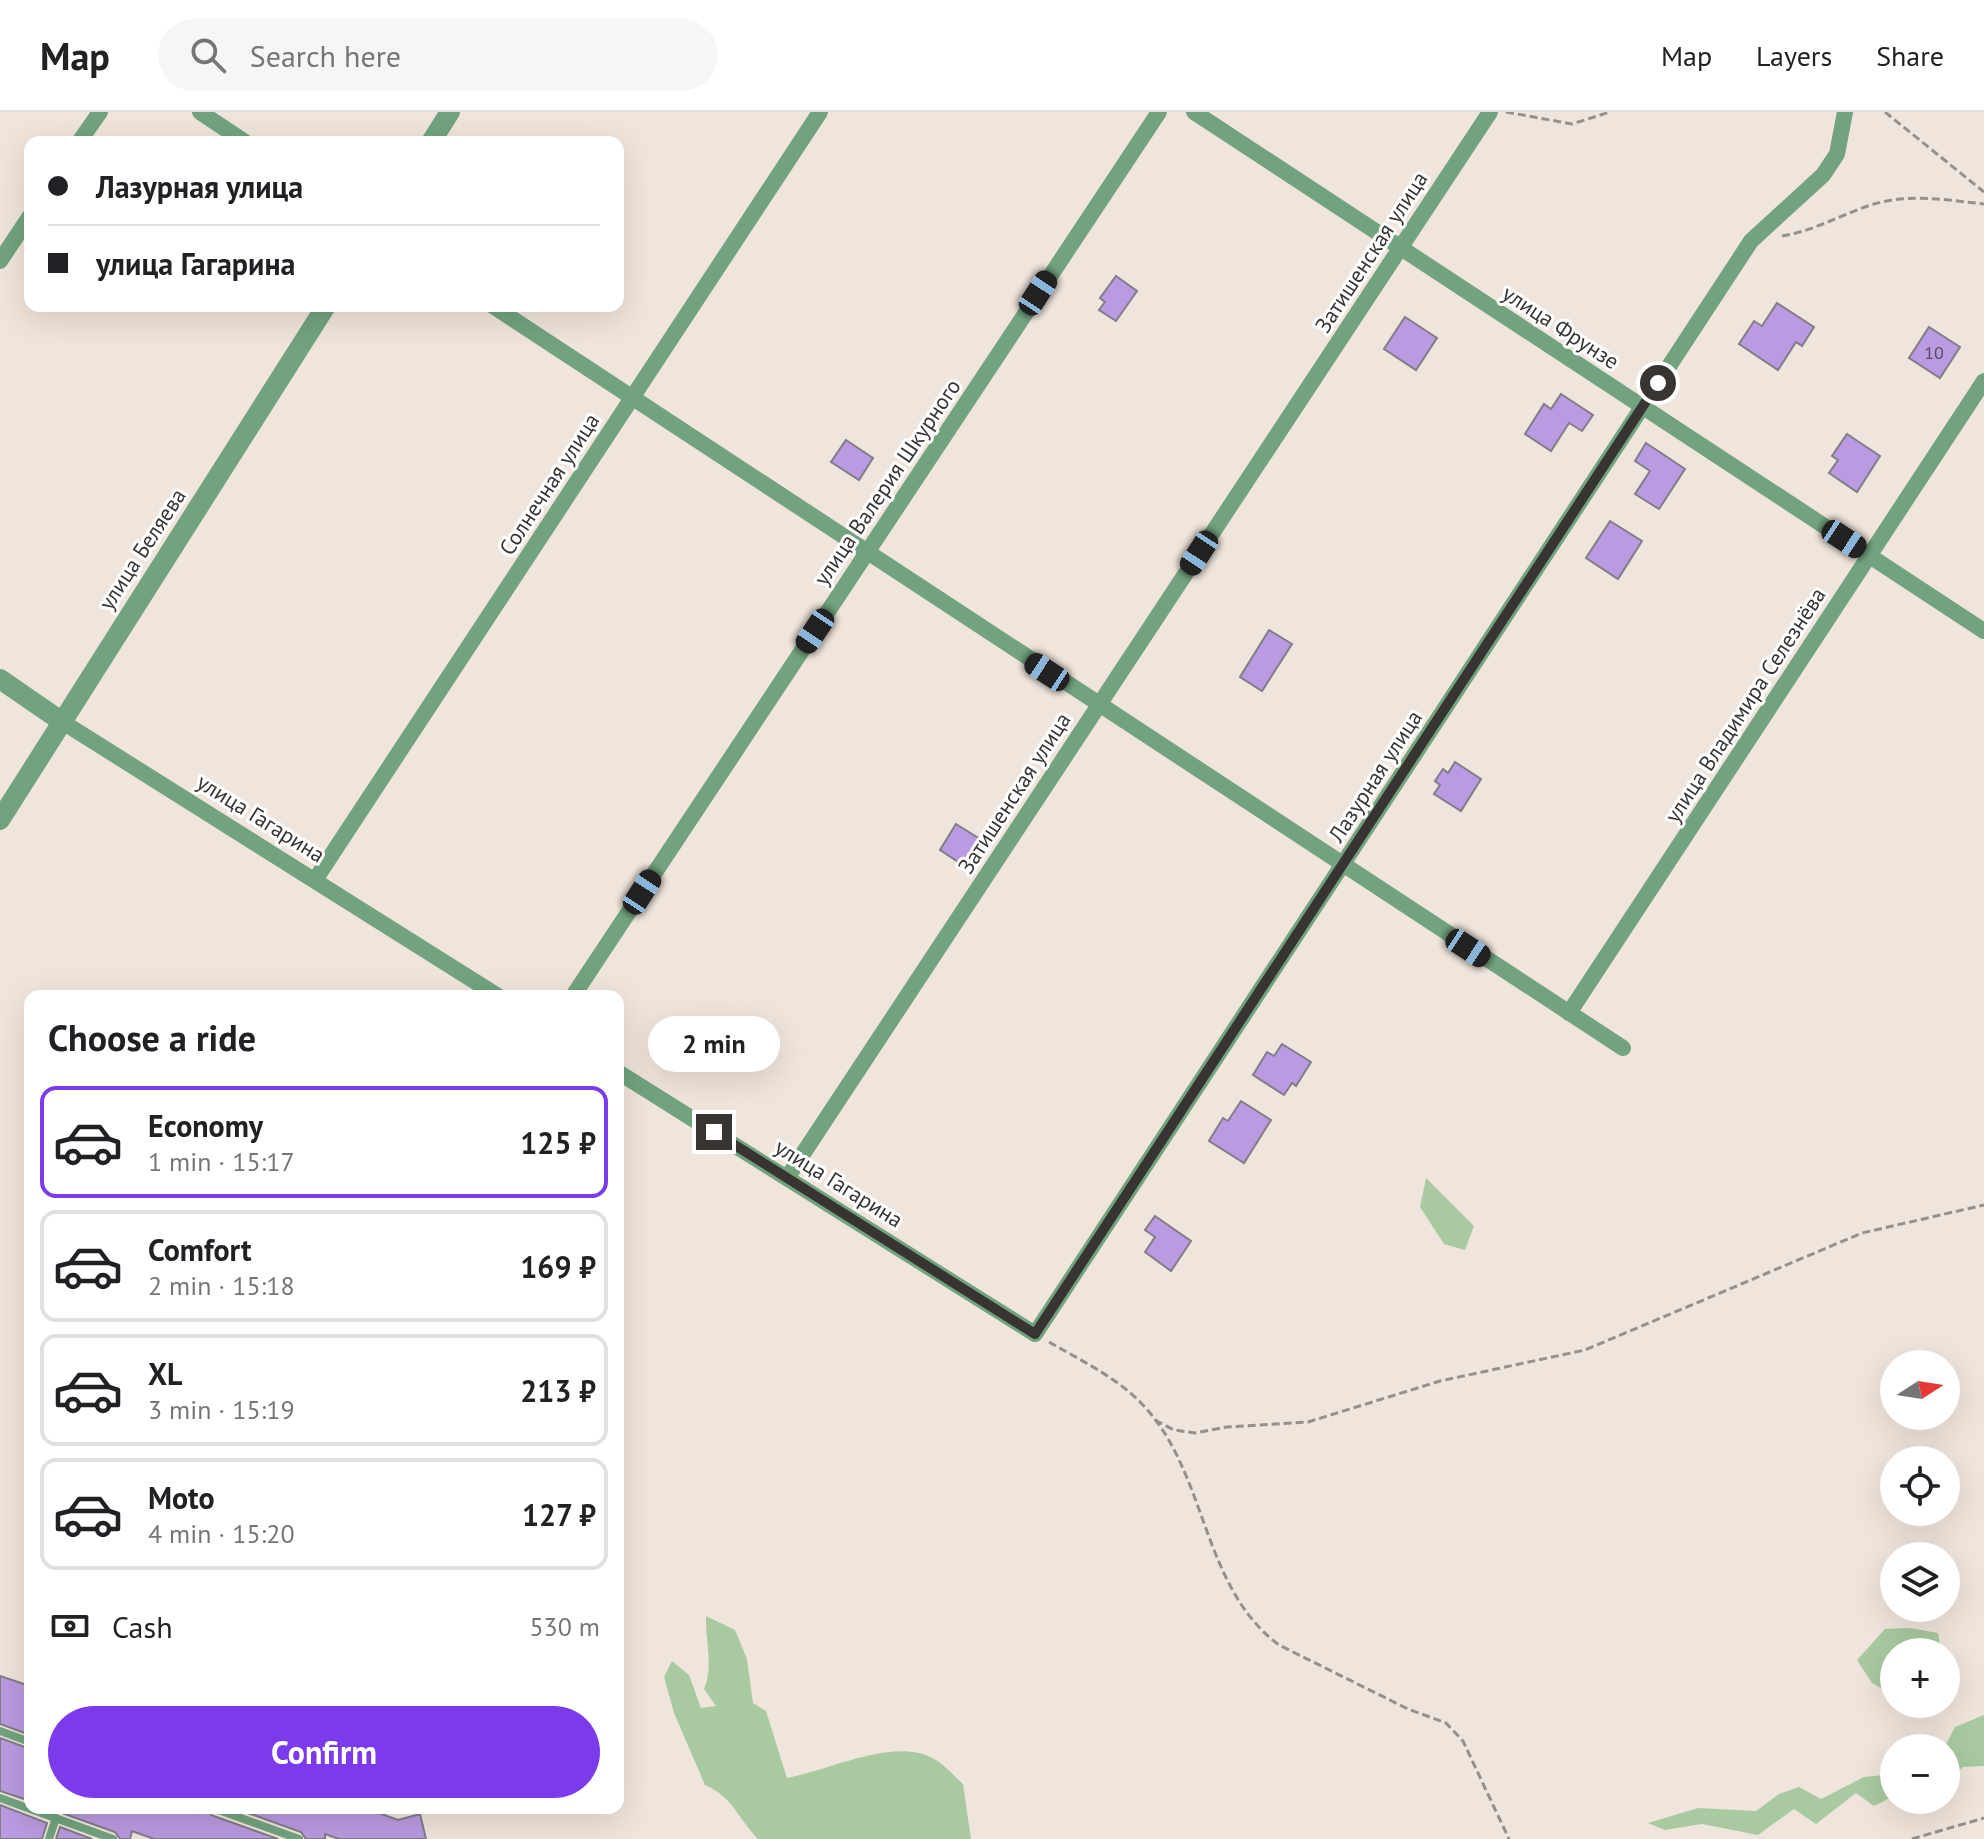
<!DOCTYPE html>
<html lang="en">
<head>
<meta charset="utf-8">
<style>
  :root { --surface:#fff; --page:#f6f6f6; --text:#202124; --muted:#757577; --line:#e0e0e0; --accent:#7c3aed }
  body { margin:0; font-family:"PT Sans",sans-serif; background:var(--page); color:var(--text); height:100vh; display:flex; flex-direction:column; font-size:30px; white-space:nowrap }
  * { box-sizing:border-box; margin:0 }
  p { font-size:26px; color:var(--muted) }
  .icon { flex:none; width:44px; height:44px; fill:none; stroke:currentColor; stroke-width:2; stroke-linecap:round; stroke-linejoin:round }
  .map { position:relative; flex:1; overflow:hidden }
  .drawer { position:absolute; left:24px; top:878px; width:600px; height:824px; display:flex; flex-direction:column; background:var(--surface); border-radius:16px; box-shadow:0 8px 32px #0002 }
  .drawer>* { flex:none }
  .top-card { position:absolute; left:24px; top:24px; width:600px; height:176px; border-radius:16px; box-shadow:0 8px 32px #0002; display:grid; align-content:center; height:176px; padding:0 24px; background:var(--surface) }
  .needle { width:52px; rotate:78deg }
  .controls { position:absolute; left:1880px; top:1238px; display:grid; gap:16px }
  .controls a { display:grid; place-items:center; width:80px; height:80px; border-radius:50%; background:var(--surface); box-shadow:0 8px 32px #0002; font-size:40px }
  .end { position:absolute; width:36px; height:36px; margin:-18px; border:10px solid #383431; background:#fff; box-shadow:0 0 0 4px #fff }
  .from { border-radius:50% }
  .bubble { position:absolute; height:56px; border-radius:28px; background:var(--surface); box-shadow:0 8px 32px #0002; font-size:26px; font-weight:800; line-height:56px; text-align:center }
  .car { position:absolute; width:24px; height:48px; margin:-24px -12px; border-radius:10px; box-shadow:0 0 6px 2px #0007; background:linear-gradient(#222 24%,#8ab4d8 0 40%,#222 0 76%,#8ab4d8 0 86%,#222 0) }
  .top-card b { display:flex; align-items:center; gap:28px; height:76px; font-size:30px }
  .top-card b+b { border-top:2px solid var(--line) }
  .top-card i { width:20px; height:20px; background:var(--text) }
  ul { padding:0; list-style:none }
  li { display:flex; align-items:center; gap:24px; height:112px; margin:0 16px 12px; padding:0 8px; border:4px solid var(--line); border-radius:16px }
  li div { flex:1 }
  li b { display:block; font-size:30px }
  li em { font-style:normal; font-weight:800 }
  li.current { border-color:var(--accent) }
  li>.icon { width:72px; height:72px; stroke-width:1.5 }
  h2 { padding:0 24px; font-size:36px; line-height:96px }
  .pay { display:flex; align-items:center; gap:20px; height:88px; padding:0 24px; font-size:30px }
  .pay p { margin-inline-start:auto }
  .button { display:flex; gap:16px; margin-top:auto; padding:16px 24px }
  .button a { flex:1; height:92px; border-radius:48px; background:var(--accent); color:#fff; font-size:32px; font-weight:800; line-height:92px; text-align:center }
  header { display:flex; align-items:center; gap:48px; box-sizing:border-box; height:112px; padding:0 40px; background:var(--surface); border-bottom:2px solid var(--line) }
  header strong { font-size:38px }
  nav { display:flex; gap:44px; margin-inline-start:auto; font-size:28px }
  .search { width:560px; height:72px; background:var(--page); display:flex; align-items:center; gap:20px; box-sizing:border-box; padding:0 28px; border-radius:44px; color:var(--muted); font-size:30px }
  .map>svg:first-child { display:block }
</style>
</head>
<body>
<header>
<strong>Map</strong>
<div class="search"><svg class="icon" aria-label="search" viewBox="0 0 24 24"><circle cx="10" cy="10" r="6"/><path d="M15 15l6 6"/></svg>Search here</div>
<nav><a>Map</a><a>Layers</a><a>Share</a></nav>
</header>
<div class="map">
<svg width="1984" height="1727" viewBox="0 0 1984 1727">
  <rect width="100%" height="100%" fill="#f0e5dc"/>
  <g fill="#a9caa1">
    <path d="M1426 1066 1474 1114 1465 1138 1444 1132 1420 1095Z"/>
    <path d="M706 1504 735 1518 747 1547 753 1591 766 1599 787 1666C827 1659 896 1624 934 1647 945 1653 954 1664 963 1672L971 1727H758C736 1704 734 1686 705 1673L674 1601 664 1565 672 1549 689 1563 701 1596 716 1594 704 1577C714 1554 705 1529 706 1504Z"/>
    <path d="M1910 1516 1938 1521 1941 1540H1894V1584L1872 1571 1857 1548 1885 1517Z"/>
    <path d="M1984 1603V1654L1963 1655 1946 1669 1944 1636 1955 1615Z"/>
    <path d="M1894 1662V1684L1874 1694 1856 1681 1816 1712 1794 1697 1758 1723 1702 1712 1665 1718 1648 1711 1698 1696 1756 1699 1779 1682 1799 1675 1821 1687 1864 1665Z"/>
  </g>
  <g fill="#ba9ae1" stroke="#817d88" stroke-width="2">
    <path d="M1116 164 1137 179 1116 209 1099 198 1105 190 1100 186Z"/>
    <path d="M1777 191 1814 215 1802 234 1796 230 1778 258 1739 232 1754 209 1762 214Z"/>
    <path d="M1405 205 1437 226 1416 258 1384 237Z"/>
    <path d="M1929 215 1960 235 1940 266 1909 246Z"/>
    <path d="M1561 282 1593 303 1582 319 1569 311 1551 339 1525 322 1544 292 1551 297Z"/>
    <path d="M1847 322 1880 344 1857 380 1829 361 1838 348 1832 344Z"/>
    <path d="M846 328 873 346 859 368 831 350Z"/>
    <path d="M1646 331 1685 357 1659 397 1635 382 1650 359 1635 349Z"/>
    <path d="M1610 409 1642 429 1618 467 1586 446Z"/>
    <path d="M1269 518 1292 532 1262 579 1240 565Z"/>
    <path d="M1455 650 1481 667 1461 699 1434 682 1440 673 1435 669 1443 657 1448 661Z"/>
    <path d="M956 712 985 730 969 757 940 738Z"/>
    <path d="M1282 932 1311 950 1296 974 1292 971 1284 983 1253 963 1267 940 1274 944Z"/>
    <path d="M1241 989 1271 1008 1244 1051 1209 1029 1223 1006 1228 1009Z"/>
    <path d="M1155 1104 1191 1129 1171 1159 1145 1140 1155 1125 1145 1118Z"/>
    <path d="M0 1564 30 1574V1623L0 1612Z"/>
    <path d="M0 1626 30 1637V1689L0 1679Z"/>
    <path d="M0 1693 47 1711 42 1727H0Z"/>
    <path d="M48 1696H181L196 1701 197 1696H206L211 1703 278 1727H154L132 1719 130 1727H120L115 1720Z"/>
    <path d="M234 1696H365L398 1708 420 1702 426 1727H339L325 1722V1727H306L301 1720Z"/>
    <path d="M60 1715 92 1727H56Z"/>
  </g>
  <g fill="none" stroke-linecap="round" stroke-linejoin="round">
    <g stroke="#978f89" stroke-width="3" stroke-dasharray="8 4" stroke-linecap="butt">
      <path d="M1506 0 1572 12 1610 0"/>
      <path d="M1885 0 1984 80"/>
      <path d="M1782 124C1814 119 1840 103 1871 93 1907 81 1947 88 1984 92"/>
      <path d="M1049 1230C1080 1248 1116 1265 1141 1291 1208 1359 1200 1474 1279 1533L1408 1597 1446 1611 1463 1629 1509 1727"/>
      <path d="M1155 1308 1174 1318 1195 1321 1227 1315 1308 1310 1440 1269 1585 1238 1862 1121 1984 1093"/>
      <path d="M1912 1727 1984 1706"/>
    </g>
    <g stroke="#72a37e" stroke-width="8">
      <path d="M0 1619 30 1630"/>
      <path d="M0 1686 113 1727"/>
      <path d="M213 1696 299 1727"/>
      <path d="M49 1727 56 1706"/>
    </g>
    <g stroke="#72a37e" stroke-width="16">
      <path d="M200 0 245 30"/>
      <path d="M1194 0 1984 519"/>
      <path d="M79 30 100 0"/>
      <path d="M0 149 30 104"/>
      <path d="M493 194 1623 936"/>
      <path d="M61 609 498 884"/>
      <path d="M315 768 820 0"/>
      <path d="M573 884 1159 0"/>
      <path d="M1569 901 1984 269"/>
      <path d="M618 960 1035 1222 1751 129 1823 63 1837 42 1845 0"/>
      <path d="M787 1066 1490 0"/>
    </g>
    <g stroke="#72a37e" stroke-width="20">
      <path d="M431 30 450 0"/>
      <path d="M0 567 61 609"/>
      <path d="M0 708 326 194"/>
    </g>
  </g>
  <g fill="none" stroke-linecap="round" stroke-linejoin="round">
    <path stroke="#383431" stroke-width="10" d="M714 1020 1035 1222 1658 271"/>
  </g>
  <g text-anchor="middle" stroke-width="6" stroke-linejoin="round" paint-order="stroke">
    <g font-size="18" fill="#584e5d">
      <text x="1934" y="247">10</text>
    </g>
    <g font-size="22" fill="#383431" stroke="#fff">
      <text transform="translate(1371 140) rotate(-57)" y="8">Затишенская улица</text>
      <text transform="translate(1561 215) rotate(33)" y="8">улица Фрунзе</text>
      <text transform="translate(887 370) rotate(-56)" y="8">улица Валерия Шкурного</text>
      <text transform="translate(549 372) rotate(-57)" y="8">Солнечная улица</text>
      <text transform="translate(142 437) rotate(-57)" y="8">улица Беляева</text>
      <text transform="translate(1745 593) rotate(-57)" y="8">улица Владимира Селезнёва</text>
      <text transform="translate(1375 664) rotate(-57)" y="8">Лазурная улица</text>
      <text transform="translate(1014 681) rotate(-57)" y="8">Затишенская улица</text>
      <text transform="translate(261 706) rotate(32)" y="8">улица Гагарина</text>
      <text transform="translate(839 1071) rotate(32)" y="8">улица Гагарина</text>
    </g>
  </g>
</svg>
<div class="controls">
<a><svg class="needle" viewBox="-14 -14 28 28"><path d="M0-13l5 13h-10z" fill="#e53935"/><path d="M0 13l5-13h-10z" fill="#757577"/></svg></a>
<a><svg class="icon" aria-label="locate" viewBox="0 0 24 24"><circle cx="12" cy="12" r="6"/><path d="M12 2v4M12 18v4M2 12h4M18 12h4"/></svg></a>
<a><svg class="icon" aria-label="layers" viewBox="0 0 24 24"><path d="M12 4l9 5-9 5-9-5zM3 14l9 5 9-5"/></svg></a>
<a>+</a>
<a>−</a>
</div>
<i class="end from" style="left:1658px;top:271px"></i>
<i class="end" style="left:714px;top:1020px"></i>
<div class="bubble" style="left:648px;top:904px;width:132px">2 min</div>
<i class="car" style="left:1038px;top:181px;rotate:33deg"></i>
<i class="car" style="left:1844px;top:427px;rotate:123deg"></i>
<i class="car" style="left:1199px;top:441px;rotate:213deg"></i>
<i class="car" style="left:815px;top:519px;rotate:214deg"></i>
<i class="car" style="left:1047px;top:560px;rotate:303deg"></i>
<i class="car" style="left:642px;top:780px;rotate:33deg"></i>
<i class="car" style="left:1468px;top:836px;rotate:123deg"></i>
<div class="top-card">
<b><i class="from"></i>Лазурная улица</b>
<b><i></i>улица Гагарина</b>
</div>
<section class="drawer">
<h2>Choose a ride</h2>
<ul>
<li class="current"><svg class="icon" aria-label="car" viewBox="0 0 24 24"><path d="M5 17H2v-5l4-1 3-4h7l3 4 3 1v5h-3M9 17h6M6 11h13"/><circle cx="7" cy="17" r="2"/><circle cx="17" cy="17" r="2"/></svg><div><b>Economy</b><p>1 min · 15:17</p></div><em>125 ₽</em></li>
<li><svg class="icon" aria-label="car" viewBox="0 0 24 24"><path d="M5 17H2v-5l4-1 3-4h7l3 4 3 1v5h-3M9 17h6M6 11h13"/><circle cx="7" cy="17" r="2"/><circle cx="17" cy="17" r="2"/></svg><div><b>Comfort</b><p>2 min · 15:18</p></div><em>169 ₽</em></li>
<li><svg class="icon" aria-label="car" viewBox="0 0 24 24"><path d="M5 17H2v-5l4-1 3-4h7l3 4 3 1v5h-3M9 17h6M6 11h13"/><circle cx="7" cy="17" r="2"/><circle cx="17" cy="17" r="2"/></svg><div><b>XL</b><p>3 min · 15:19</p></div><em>213 ₽</em></li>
<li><svg class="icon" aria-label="car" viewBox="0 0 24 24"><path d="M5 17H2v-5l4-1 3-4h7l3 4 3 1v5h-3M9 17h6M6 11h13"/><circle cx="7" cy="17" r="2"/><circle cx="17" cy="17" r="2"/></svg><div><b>Moto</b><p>4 min · 15:20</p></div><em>127 ₽</em></li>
</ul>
<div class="pay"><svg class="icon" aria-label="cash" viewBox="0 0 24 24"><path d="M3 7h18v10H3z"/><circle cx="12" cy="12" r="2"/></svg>Cash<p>530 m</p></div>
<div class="button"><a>Confirm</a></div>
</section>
</div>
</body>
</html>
